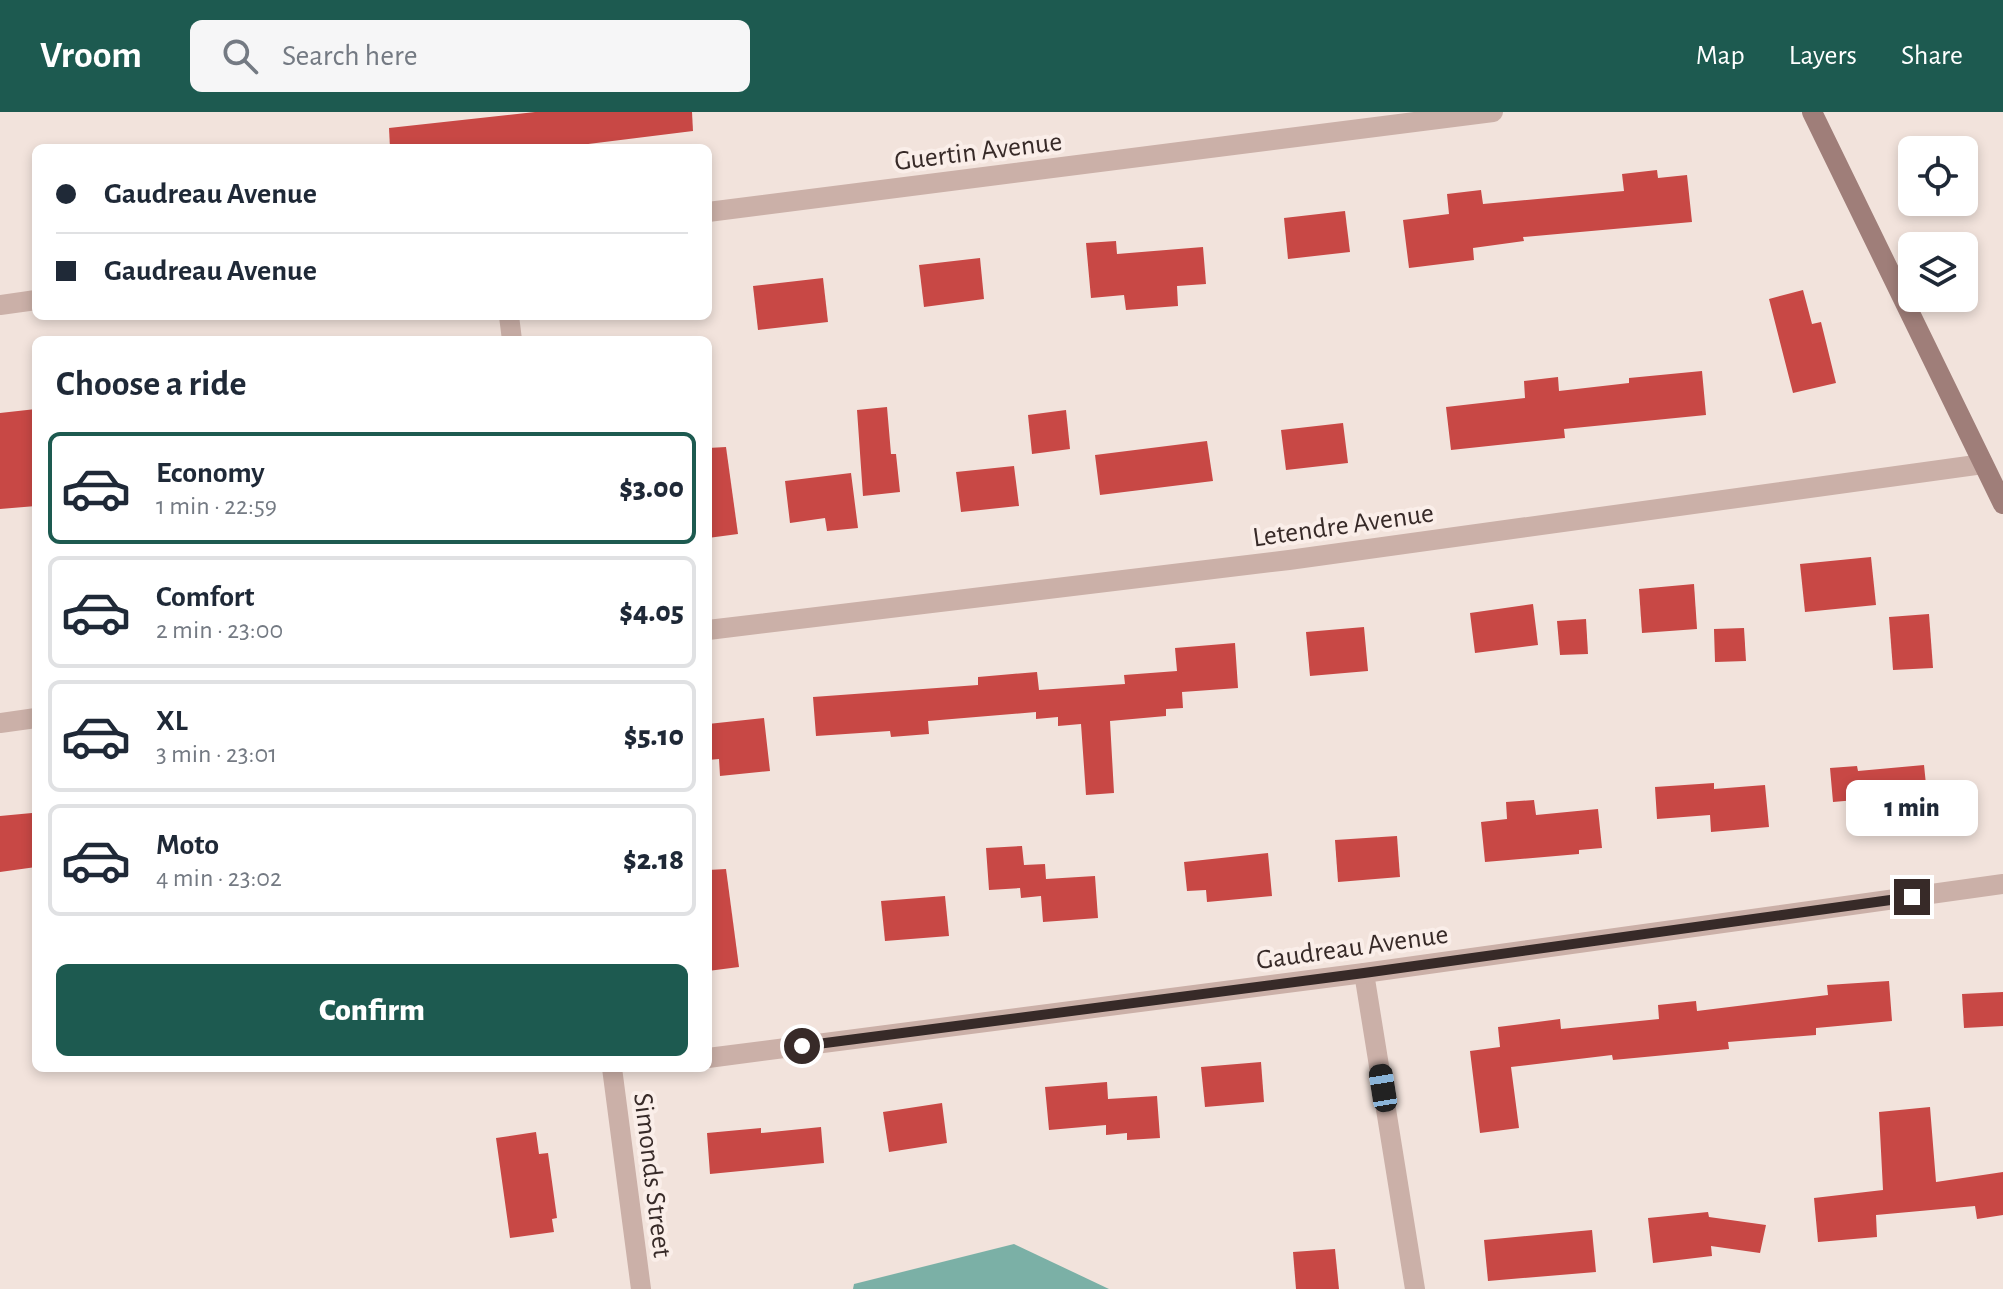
<!DOCTYPE html>
<html lang="en">
<head>
<meta charset="utf-8">
<style>
  :root { --surface:#fff; --page:#f6f6f7; --text:#1f2937; --muted:#747a83; --line:#e0e1e3; --accent:#1d5a50 }
  body { margin:0; font-family:"Alegreya Sans",sans-serif; background:var(--page); color:var(--text); height:100vh; display:flex; flex-direction:column; font-size:30px; white-space:nowrap }
  * { box-sizing:border-box; margin:0 }
  p { font-size:26px; color:var(--muted) }
  .icon { flex:none; width:44px; height:44px; fill:none; stroke:currentColor; stroke-width:2; stroke-linecap:round; stroke-linejoin:round }
  .map { position:relative; flex:1; overflow:hidden }
  .panel { position:absolute; left:32px; top:224px; width:680px; height:736px; display:flex; flex-direction:column; background:var(--surface); border-radius:12px; box-shadow:0 4px 12px #0003 }
  .panel>* { flex:none }
  .banner { position:absolute; left:32px; top:32px; width:680px; height:176px; border-radius:12px; box-shadow:0 4px 12px #0003; display:grid; align-content:center; height:176px; padding:0 24px; background:var(--surface) }
  .controls { position:absolute; left:1898px; top:24px; display:grid; gap:16px }
  .controls a { display:grid; place-items:center; width:80px; height:80px; border-radius:12px; background:var(--surface); box-shadow:0 4px 12px #0003; font-size:40px }
  .end { position:absolute; width:36px; height:36px; margin:-18px; border:10px solid #372a28; background:#fff; box-shadow:0 0 0 4px #fff }
  .from { border-radius:50% }
  .bubble { position:absolute; height:56px; border-radius:12px; background:var(--surface); box-shadow:0 4px 12px #0003; font-size:26px; font-weight:800; line-height:56px; text-align:center }
  .car { position:absolute; width:24px; height:48px; margin:-24px -12px; border-radius:10px; box-shadow:0 0 6px 2px #0007; background:linear-gradient(#222 24%,#8ab4d8 0 40%,#222 0 76%,#8ab4d8 0 86%,#222 0) }
  .banner b { display:flex; align-items:center; gap:28px; height:76px; font-size:30px }
  .banner b+b { border-top:2px solid var(--line) }
  .banner i { width:20px; height:20px; background:var(--text) }
  ul { padding:0; list-style:none }
  li { display:flex; align-items:center; gap:24px; height:112px; margin:0 16px 12px; padding:0 8px; border:4px solid var(--line); border-radius:12px }
  li div { flex:1 }
  li b { display:block; font-size:30px }
  li em { font-style:normal; font-weight:800 }
  li.active { border-color:var(--accent) }
  li>.icon { width:72px; height:72px; stroke-width:1.5 }
  h2 { padding:0 24px; font-size:36px; line-height:96px }
  .action { display:flex; gap:16px; margin-top:auto; padding:16px 24px }
  .action a { flex:1; height:92px; border-radius:12px; background:var(--accent); color:#fff; font-size:32px; font-weight:800; line-height:92px; text-align:center }
  header { display:flex; align-items:center; gap:48px; box-sizing:border-box; height:112px; padding:0 40px; background:var(--accent); color:#fff }
  header strong { font-size:38px }
  nav { display:flex; gap:44px; margin-inline-start:auto; font-size:28px }
  .search { width:560px; height:72px; background:var(--page); display:flex; align-items:center; gap:20px; box-sizing:border-box; padding:0 28px; border-radius:12px; color:var(--muted); font-size:30px }
  .map>svg:first-child { display:block }
</style>
</head>
<body>
<header>
<strong>Vroom</strong>
<div class="search"><svg class="icon" aria-label="search" viewBox="0 0 24 24"><circle cx="10" cy="10" r="6"/><path d="M15 15l6 6"/></svg>Search here</div>
<nav><a>Map</a><a>Layers</a><a>Share</a></nav>
</header>
<div class="map">
<svg width="2003" height="1177" viewBox="0 0 2003 1177">
  <rect width="100%" height="100%" fill="#f2e3dc"/>
  <path fill="#7bb0a6" d="M1014 1132 1109 1177H853L854 1172Z"/>
  <g fill="#c84845">
    <path d="M535 0H692L693 19 556 36H390L389 16Z"/>
    <path d="M1657 58 1658 66 1687 63 1692 110 1523 125 1524 129 1473 136 1474 148 1409 156 1403 108 1449 102 1447 82 1481 78 1483 92 1624 79 1622 62Z"/>
    <path d="M1345 99 1350 140 1288 147 1284 106Z"/>
    <path d="M1116 129 1117 142 1203 135 1206 172 1177 174 1178 194 1126 198 1124 183 1091 186 1086 131Z"/>
    <path d="M980 146 984 187 924 195 919 153Z"/>
    <path d="M823 166 828 210 758 218 753 174Z"/>
    <path d="M1803 178 1812 212 1821 210 1836 271 1793 281 1769 187Z"/>
    <path d="M1702 259 1706 303 1564 317 1565 326 1451 338 1446 295 1525 286 1524 269 1558 265 1559 279 1629 271V266Z"/>
    <path d="M887 295 891 342H896L900 380 863 384 857 298Z"/>
    <path d="M36 297V394L0 397V301Z"/>
    <path d="M1066 298 1070 337 1032 342 1028 303Z"/>
    <path d="M1343 311 1348 351 1286 358 1281 318Z"/>
    <path d="M1207 329 1213 369 1100 383 1095 343Z"/>
    <path d="M726 335 738 422 708 426V336Z"/>
    <path d="M1014 354 1019 394 961 400 956 360Z"/>
    <path d="M851 361 858 416 827 419 825 406 790 411 785 369Z"/>
    <path d="M1871 445 1876 493 1805 500 1800 452Z"/>
    <path d="M1694 472 1697 517 1642 521 1639 477Z"/>
    <path d="M1533 492 1538 533 1475 541 1470 501Z"/>
    <path d="M1929 502 1933 556 1893 558 1889 505Z"/>
    <path d="M1586 507 1588 542 1560 543 1557 509Z"/>
    <path d="M1364 515 1368 559 1310 564 1306 520Z"/>
    <path d="M1744 516 1746 549 1715 550 1714 517Z"/>
    <path d="M1235 531 1238 576 1182 580 1183 596 1166 597V604L1110 609 1114 681 1086 683 1081 612 1058 614V605L1036 607V600L928 609 929 622 891 625 890 619 816 624 813 585 978 573V565L1037 560 1039 578 1125 572 1124 563 1177 559 1175 536Z"/>
    <path d="M764 606 770 659 720 664 719 647 708 648V612Z"/>
    <path d="M1924 653 1928 692 1869 698 1867 687 1833 690 1830 656 1857 654 1858 659Z"/>
    <path d="M1714 671V677L1765 673 1769 715 1711 720 1710 703 1657 707 1655 675Z"/>
    <path d="M1534 688 1536 703 1598 697 1602 736 1579 738V742L1485 750 1481 710 1507 707 1506 690Z"/>
    <path d="M32 701 33 707 36 706V755L0 760V704Z"/>
    <path d="M1397 724 1400 765 1338 770 1335 728Z"/>
    <path d="M1022 734 1024 753 1045 752 1046 767 1095 764 1098 806 1043 810 1041 784 1021 786 1020 776 989 778 986 736Z"/>
    <path d="M1268 741 1272 784 1207 790 1206 778 1187 779 1184 750Z"/>
    <path d="M726 757 739 855 708 859V758Z"/>
    <path d="M945 784 949 824 885 829 881 789Z"/>
    <path d="M1889 869 1892 909 1816 916V923L1728 930 1729 937 1613 948 1612 943 1511 955 1519 1016 1480 1021 1470 939 1500 935 1498 915 1560 907 1561 917 1659 907 1658 893 1696 889 1697 899 1828 883 1827 873Z"/>
    <path d="M2003 880V914L1964 916 1962 882Z"/>
    <path d="M1261 950 1264 990 1205 995 1201 955Z"/>
    <path d="M1107 970 1108 987 1157 984 1160 1026 1127 1028V1021L1106 1023V1013L1049 1018 1045 975Z"/>
    <path d="M942 991 947 1031 889 1040 883 1000Z"/>
    <path d="M1930 995 1936 1070 2003 1060V1103L1977 1107 1975 1094 1876 1103 1877 1125 1818 1130 1814 1086 1883 1078 1879 1000Z"/>
    <path d="M821 1015 824 1051 710 1062 707 1021 761 1016V1021Z"/>
    <path d="M536 1020 539 1042 548 1041 557 1106 552 1107 554 1120 510 1126 496 1026Z"/>
    <path d="M1708 1100 1709 1105 1766 1113 1760 1141 1711 1134 1712 1144 1653 1151 1648 1106Z"/>
    <path d="M1592 1118 1596 1160 1488 1169 1484 1128Z"/>
    <path d="M1335 1137 1339 1177H1296L1293 1140Z"/>
  </g>
  <g fill="none" stroke-linecap="round" stroke-linejoin="round">
    <g stroke="#cbb0a8" stroke-width="20">
      <path d="M708 100 1493 0"/>
      <path d="M0 193 36 188"/>
      <path d="M509 204 512 228"/>
      <path d="M708 518 1289 448 1983 352"/>
      <path d="M0 611 36 606"/>
      <path d="M1364 861 1415 1177"/>
      <path d="M708 946 1364 861 2003 772"/>
      <path d="M612 956 641 1177"/>
    </g>
    <path stroke="#9f7e79" stroke-width="20" d="M1812 0 2003 392"/>
  </g>
  <g fill="none" stroke-linecap="round" stroke-linejoin="round">
    <path stroke="#372a28" stroke-width="10" d="M802 934 1364 861 1912 785"/>
  </g>
  <g text-anchor="middle" stroke-width="8" stroke-linejoin="round" paint-order="stroke">
    <g font-size="28" fill="#372a28" stroke="#faeee9">
      <text transform="translate(978 38) rotate(-7)" y="10">Guertin Avenue</text>
      <text transform="translate(1343 412) rotate(-8)" y="10">Letendre Avenue</text>
      <text transform="translate(1352 834) rotate(-8)" y="10">Gaudreau Avenue</text>
      <text transform="translate(654 1063) rotate(83)" y="10">Simonds Street</text>
    </g>
  </g>
</svg>
<div class="controls">
<a><svg class="icon" aria-label="locate" viewBox="0 0 24 24"><circle cx="12" cy="12" r="6"/><path d="M12 2v4M12 18v4M2 12h4M18 12h4"/></svg></a>
<a><svg class="icon" aria-label="layers" viewBox="0 0 24 24"><path d="M12 4l9 5-9 5-9-5zM3 14l9 5 9-5"/></svg></a>
</div>
<i class="end from" style="left:802px;top:934px"></i>
<i class="end" style="left:1912px;top:785px"></i>
<div class="bubble" style="left:1846px;top:668px;width:132px">1 min</div>
<i class="car" style="left:1383px;top:976px;rotate:351deg"></i>
<div class="banner">
<b><i class="from"></i>Gaudreau Avenue</b>
<b><i></i>Gaudreau Avenue</b>
</div>
<section class="panel">
<h2>Choose a ride</h2>
<ul>
<li class="active"><svg class="icon" aria-label="car" viewBox="0 0 24 24"><path d="M5 17H2v-5l4-1 3-4h7l3 4 3 1v5h-3M9 17h6M6 11h13"/><circle cx="7" cy="17" r="2"/><circle cx="17" cy="17" r="2"/></svg><div><b>Economy</b><p>1 min · 22:59</p></div><em>$3.00</em></li>
<li><svg class="icon" aria-label="car" viewBox="0 0 24 24"><path d="M5 17H2v-5l4-1 3-4h7l3 4 3 1v5h-3M9 17h6M6 11h13"/><circle cx="7" cy="17" r="2"/><circle cx="17" cy="17" r="2"/></svg><div><b>Comfort</b><p>2 min · 23:00</p></div><em>$4.05</em></li>
<li><svg class="icon" aria-label="car" viewBox="0 0 24 24"><path d="M5 17H2v-5l4-1 3-4h7l3 4 3 1v5h-3M9 17h6M6 11h13"/><circle cx="7" cy="17" r="2"/><circle cx="17" cy="17" r="2"/></svg><div><b>XL</b><p>3 min · 23:01</p></div><em>$5.10</em></li>
<li><svg class="icon" aria-label="car" viewBox="0 0 24 24"><path d="M5 17H2v-5l4-1 3-4h7l3 4 3 1v5h-3M9 17h6M6 11h13"/><circle cx="7" cy="17" r="2"/><circle cx="17" cy="17" r="2"/></svg><div><b>Moto</b><p>4 min · 23:02</p></div><em>$2.18</em></li>
</ul>
<div class="action"><a>Confirm</a></div>
</section>
</div>
</body>
</html>
